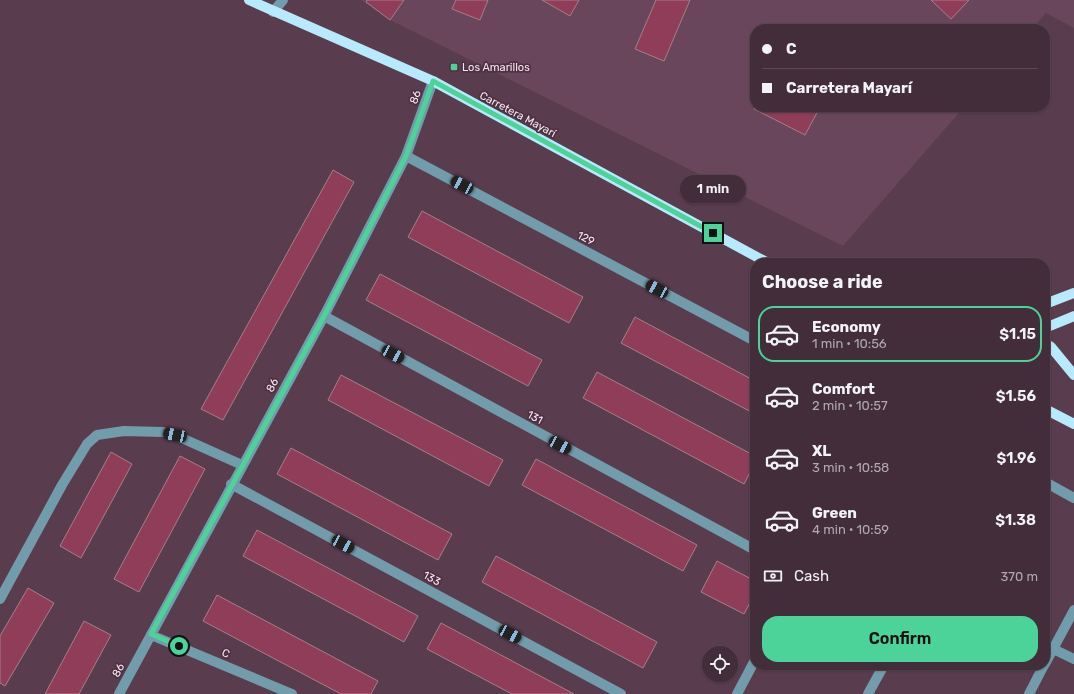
<!DOCTYPE html>
<html lang="en">
<head>
<meta charset="utf-8">
<style>
  :root { --surface:#432d3a; --page:#4d3945; --text:#f1f3f6; --muted:#afa8af; --line:#5b4954; --accent:#4cd39a }
  body { margin:0; font-family:Rubik,sans-serif; background:var(--page); color:var(--text); height:100vh; display:flex; flex-direction:column; font-size:15px; white-space:nowrap }
  * { box-sizing:border-box; margin:0 }
  p { font-size:13px; color:var(--muted) }
  .icon { flex:none; width:22px; height:22px; fill:none; stroke:currentColor; stroke-width:2; stroke-linecap:round; stroke-linejoin:round }
  .map { position:relative; flex:1; overflow:hidden }
  .details { position:absolute; left:750px; top:258px; width:300px; height:412px; display:flex; flex-direction:column; background:var(--surface); border-radius:16px; box-shadow:0 1px 3px #0004,0 0 0 1px var(--line) }
  .details>* { flex:none }
  .hud { position:absolute; left:750px; top:24px; width:300px; height:88px; border-radius:16px; box-shadow:0 1px 3px #0004,0 0 0 1px var(--line); display:grid; align-content:center; height:88px; padding:0 12px; background:var(--surface) }
  .tools { position:absolute; left:702px; top:646px; display:grid; gap:8px }
  .tools a { display:grid; place-items:center; width:36px; height:36px; border-radius:50%; background:var(--surface); box-shadow:0 1px 3px #0004,0 0 0 1px var(--line); font-size:20px }
  .end { position:absolute; width:18px; height:18px; margin:-9px; border:5px solid #4cd39a; background:#111; box-shadow:0 0 0 2px #111 }
  .from { border-radius:50% }
  .bubble { position:absolute; height:28px; border-radius:14px; background:var(--surface); box-shadow:0 1px 3px #0004,0 0 0 1px var(--line); font-size:13px; font-weight:600; line-height:28px; text-align:center }
  .car { position:absolute; width:12px; height:24px; margin:-12px -6px; border-radius:5px; box-shadow:0 0 3px 1px #0007; background:linear-gradient(#222 24%,#8ab4d8 0 40%,#222 0 76%,#8ab4d8 0 86%,#222 0) }
  .hud b { display:flex; align-items:center; gap:14px; height:38px; font-size:15px }
  .hud b+b { border-top:1px solid var(--line) }
  .hud i { width:10px; height:10px; background:var(--text) }
  ul { padding:0; list-style:none }
  li { display:flex; align-items:center; gap:12px; height:56px; margin:0 8px 6px; padding:0 4px; border:2px solid transparent; border-radius:16px }
  li div { flex:1 }
  li b { display:block; font-size:15px }
  li em { font-style:normal; font-weight:600 }
  li.on { border-color:var(--accent) }
  li>.icon { width:36px; height:36px; stroke-width:1.5 }
  h2 { padding:0 12px; font-size:18px; line-height:48px }
  .pay { display:flex; align-items:center; gap:10px; height:44px; padding:0 12px; font-size:15px }
  .pay p { margin-inline-start:auto }
  .action { display:flex; gap:8px; margin-top:auto; padding:8px 12px }
  .action a { flex:1; height:46px; border-radius:16px; background:var(--accent); color:#111; font-size:16px; font-weight:600; line-height:46px; text-align:center }
  .map>svg:first-child { display:block }
</style>
</head>
<body>
<div class="map">
<svg width="1074" height="694" viewBox="0 0 1074 694">
  <rect width="100%" height="100%" fill="#593c4e"/>
  <path fill="#69465b" d="M361 0H1074V28L1046 13 1032 29H755V107H964L843 246 390 20Z"/>
  <g fill="#8f3d58" stroke="#a67f88">
    <path d="M367 0H404L390 20 366 2Z"/>
    <path d="M456 0H488L480 20 452 9Z"/>
    <path d="M542 0H579L570 16Z"/>
    <path d="M656 0H690L664 61 635 49Z"/>
    <path d="M931 0H969L951 19Z"/>
    <path d="M755 107H820L805 135 754 109Z"/>
    <path d="M333 170 354 182 223 420 201 409Z"/>
    <path d="M422 211 583 297 569 323 408 237Z"/>
    <path d="M380 274 542 360 528 386 366 300Z"/>
    <path d="M635 317 755 381V414L621 343Z"/>
    <path d="M597 372 755 456V463L744 484 583 398Z"/>
    <path d="M341 375 503 460 489 486 328 400Z"/>
    <path d="M291 448 452 534 438 560 277 474Z"/>
    <path d="M111 452 132 464 81 558 60 546Z"/>
    <path d="M180 456 205 469 139 592 114 579Z"/>
    <path d="M536 459 697 545 683 571 522 485Z"/>
    <path d="M257 530 418 616 404 642 243 556Z"/>
    <path d="M496 556 657 642 643 668 482 582Z"/>
    <path d="M717 561 755 581V593L744 614 701 592Z"/>
    <path d="M28 588 54 603 5 686 0 683V636Z"/>
    <path d="M217 595 378 681 371 694H341L203 621Z"/>
    <path d="M84 621 111 635 79 694H45Z"/>
    <path d="M441 623 574 694H512L427 649Z"/>
  </g>
  <g fill="none" stroke-linecap="round" stroke-linejoin="round">
    <g stroke="#719cab" stroke-width="10">
      <path d="M273 12 283 0"/>
      <path d="M406 156 755 341"/>
      <path d="M324 316 755 550"/>
      <path d="M1045 482 1074 498"/>
      <path d="M231 484 621 694"/>
      <path d="M0 599 62 485 87 444 97 435 124 431 163 432 175 435 242 465"/>
      <path d="M151 635 292 694"/>
      <path d="M1045 645 1074 659"/>
      <path d="M1045 664 1074 610"/>
      <path d="M119 694 324 316 406 156 433 81"/>
      <path d="M737 694 755 660"/>
      <path d="M868 694 884 665"/>
      <path d="M1029 694 1044 665"/>
    </g>
    <g stroke="#b7eafd" stroke-width="10">
      <path d="M249 0 433 81 768 263"/>
      <path d="M1045 304 1074 293"/>
      <path d="M1045 328 1074 316"/>
      <path d="M1045 343 1051 347 1074 375"/>
      <path d="M1045 409 1074 424"/>
    </g>
  </g>
  <g fill="none" stroke-linecap="round" stroke-linejoin="round">
    <path stroke="#4cd39a" stroke-width="5" d="M179 646 151 634 324 316 406 156 433 81 713 233"/>
  </g>
  <rect fill="#4cd39a" stroke="#4e3143" stroke-width="1.5" x="450" y="63" width="8" height="8" rx="2"/>
  <g text-anchor="middle" stroke-width="3.5" stroke-linejoin="round" paint-order="stroke">
    <g font-size="11" fill="#f9e6f1" stroke="#4e3143" text-anchor="start">
      <text x="462" y="71">Los Amarillos</text>
    </g>
    <g font-size="11" fill="#f9e6f1" stroke="#4e3143">
      <text transform="translate(415 97) rotate(-70)" y="4">86</text>
      <text transform="translate(518 114) rotate(28)" y="4">Carretera Mayarí</text>
      <text transform="translate(586 238) rotate(28)" y="4">129</text>
      <text transform="translate(272 385) rotate(-61)" y="4">86</text>
      <text transform="translate(535 417) rotate(28)" y="4">131</text>
      <text transform="translate(432 578) rotate(28)" y="4">133</text>
      <text transform="translate(226 653) rotate(23)" y="4">C</text>
      <text transform="translate(118 670) rotate(-61)" y="4">86</text>
    </g>
  </g>
</svg>
<div class="tools">
<a><svg class="icon" aria-label="locate" viewBox="0 0 24 24"><circle cx="12" cy="12" r="6"/><path d="M12 2v4M12 18v4M2 12h4M18 12h4"/></svg></a>
</div>
<i class="end from" style="left:179px;top:646px"></i>
<i class="end" style="left:713px;top:233px"></i>
<div class="bubble" style="left:680px;top:175px;width:66px">1 min</div>
<i class="car" style="left:462px;top:185px;rotate:298deg"></i>
<i class="car" style="left:657px;top:289px;rotate:298deg"></i>
<i class="car" style="left:393px;top:354px;rotate:118deg"></i>
<i class="car" style="left:175px;top:435px;rotate:282deg"></i>
<i class="car" style="left:560px;top:445px;rotate:118deg"></i>
<i class="car" style="left:343px;top:544px;rotate:118deg"></i>
<i class="car" style="left:510px;top:634px;rotate:118deg"></i>
<div class="hud">
<b><i class="from"></i>C</b>
<b><i></i>Carretera Mayarí</b>
</div>
<section class="details">
<h2>Choose a ride</h2>
<ul>
<li class="on"><svg class="icon" aria-label="car" viewBox="0 0 24 24"><path d="M5 17H2v-5l4-1 3-4h7l3 4 3 1v5h-3M9 17h6M6 11h13"/><circle cx="7" cy="17" r="2"/><circle cx="17" cy="17" r="2"/></svg><div><b>Economy</b><p>1 min · 10:56</p></div><em>$1.15</em></li>
<li><svg class="icon" aria-label="car" viewBox="0 0 24 24"><path d="M5 17H2v-5l4-1 3-4h7l3 4 3 1v5h-3M9 17h6M6 11h13"/><circle cx="7" cy="17" r="2"/><circle cx="17" cy="17" r="2"/></svg><div><b>Comfort</b><p>2 min · 10:57</p></div><em>$1.56</em></li>
<li><svg class="icon" aria-label="car" viewBox="0 0 24 24"><path d="M5 17H2v-5l4-1 3-4h7l3 4 3 1v5h-3M9 17h6M6 11h13"/><circle cx="7" cy="17" r="2"/><circle cx="17" cy="17" r="2"/></svg><div><b>XL</b><p>3 min · 10:58</p></div><em>$1.96</em></li>
<li><svg class="icon" aria-label="car" viewBox="0 0 24 24"><path d="M5 17H2v-5l4-1 3-4h7l3 4 3 1v5h-3M9 17h6M6 11h13"/><circle cx="7" cy="17" r="2"/><circle cx="17" cy="17" r="2"/></svg><div><b>Green</b><p>4 min · 10:59</p></div><em>$1.38</em></li>
</ul>
<div class="pay"><svg class="icon" aria-label="cash" viewBox="0 0 24 24"><path d="M3 7h18v10H3z"/><circle cx="12" cy="12" r="2"/></svg>Cash<p>370 m</p></div>
<div class="action"><a>Confirm</a></div>
</section>
</div>
</body>
</html>
